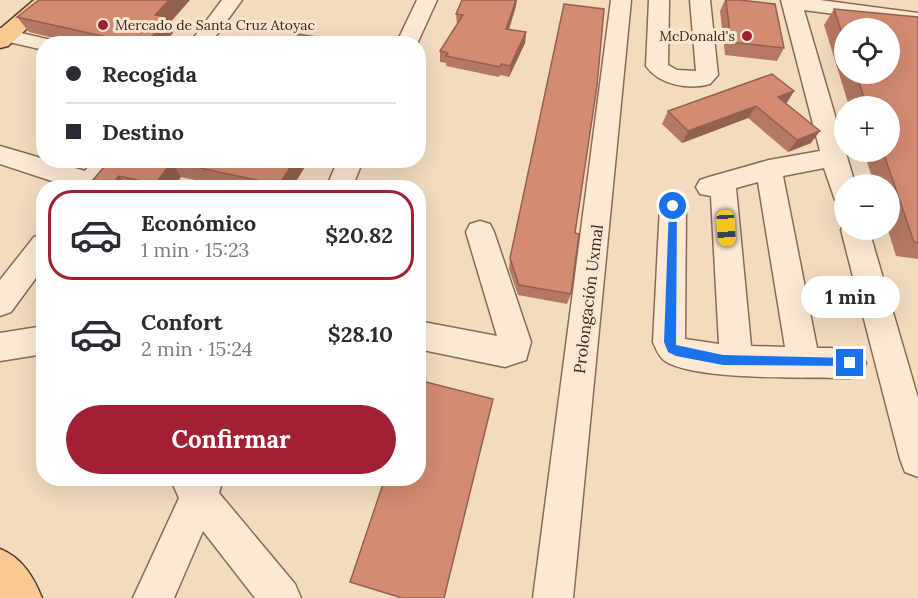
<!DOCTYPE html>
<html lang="es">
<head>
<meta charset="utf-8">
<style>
  :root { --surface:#fff; --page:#f7f7f7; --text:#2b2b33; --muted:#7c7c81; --line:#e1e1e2; --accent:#a12035 }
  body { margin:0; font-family:Lora,serif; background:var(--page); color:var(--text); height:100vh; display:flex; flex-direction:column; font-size:22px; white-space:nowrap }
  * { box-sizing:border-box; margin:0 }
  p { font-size:20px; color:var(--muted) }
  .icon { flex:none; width:33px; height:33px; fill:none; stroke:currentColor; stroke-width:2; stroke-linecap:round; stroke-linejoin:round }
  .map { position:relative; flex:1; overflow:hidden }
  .details { position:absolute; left:36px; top:180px; width:390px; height:306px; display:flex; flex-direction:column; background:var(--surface); border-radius:24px; box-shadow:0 6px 24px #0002 }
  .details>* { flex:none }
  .top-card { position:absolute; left:36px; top:36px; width:390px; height:132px; border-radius:24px; box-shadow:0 6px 24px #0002; display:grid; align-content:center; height:132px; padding:0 30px; background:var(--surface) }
  .buttons { position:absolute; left:834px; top:18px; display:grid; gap:12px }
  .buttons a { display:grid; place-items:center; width:66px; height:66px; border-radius:50%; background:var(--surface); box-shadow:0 6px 24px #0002; font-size:30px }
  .end { position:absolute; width:27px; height:27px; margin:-14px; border:8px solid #1a73e8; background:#fff; box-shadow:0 0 0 3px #fff }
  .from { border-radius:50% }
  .bubble { position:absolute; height:42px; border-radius:21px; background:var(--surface); box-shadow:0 6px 24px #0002; font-size:20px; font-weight:700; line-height:42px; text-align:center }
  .car { position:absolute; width:18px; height:36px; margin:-18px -9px; border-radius:8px; box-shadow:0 0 4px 2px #0007; background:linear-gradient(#f5c518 24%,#345 0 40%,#f5c518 0 76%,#345 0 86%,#f5c518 0) }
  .top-card b { display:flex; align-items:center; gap:21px; height:57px; font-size:22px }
  .top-card b+b { border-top:2px solid var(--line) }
  .top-card i { width:15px; height:15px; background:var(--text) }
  ul { padding:10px 0 0; list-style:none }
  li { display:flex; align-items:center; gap:18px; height:90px; margin:0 12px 9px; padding:0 18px; border:3px solid transparent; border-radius:24px }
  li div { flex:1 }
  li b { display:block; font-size:22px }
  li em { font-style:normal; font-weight:700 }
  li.current { border-color:var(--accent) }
  li>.icon { width:54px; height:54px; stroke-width:1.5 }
  .action { display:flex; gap:12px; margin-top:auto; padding:12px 30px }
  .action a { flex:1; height:69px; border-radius:36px; background:var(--accent); color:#fff; font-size:24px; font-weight:700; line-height:69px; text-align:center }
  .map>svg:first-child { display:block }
</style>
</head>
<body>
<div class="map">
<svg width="918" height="598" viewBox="0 0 918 598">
  <rect width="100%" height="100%" fill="#f2dbbf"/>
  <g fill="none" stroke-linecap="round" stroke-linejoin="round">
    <g stroke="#8c6a56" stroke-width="3">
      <g id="minor">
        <path d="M222 0H242L210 44H189Z"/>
        <path d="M417 0H437L417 44H396Z"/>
        <path d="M611 0H631L573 598H533Z"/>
        <path d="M649 0H669L668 65 677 70 696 71 690 0H710L718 75 710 84C689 90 659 85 646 66Z"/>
        <path d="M781 0H820L918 13V25L804 10 855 184H844V203L835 200 824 168 783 176 817 348H850L861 352 866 363 861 374 850 378C811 377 695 381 665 361 659 357 656 349 653 342L660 206 664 199 673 196 682 199 686 206 685 339 719 344 711 196 700 194 696 187 700 180 709 177 769 160 820 151ZM758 182 785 347 751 346 736 188Z"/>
        <path d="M0 28 51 40 54 44H44V50L0 40Z"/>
        <path d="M0 146 85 171 93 160H119L101 188H73L0 164Z"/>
        <path d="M338 160H363L352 188H326Z"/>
        <path d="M480 221 490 224 494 232 531 342 526 360 505 367 418 349V321L497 336 466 232 470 224Z"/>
        <path d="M844 224V230H869L918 398V477L905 472 900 459 841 230Z"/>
        <path d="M44 234V267L11 312 0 316V280L34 237Z"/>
        <path d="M44 326V354L0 361V333Z"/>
        <path d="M170 478H223L219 493 295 584 301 598H255L203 531 174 598H133L179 498Z"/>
      </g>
    </g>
    <g stroke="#59392b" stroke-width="3">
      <g id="major">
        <path d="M34 0H58L8 46 0 48V29Z"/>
        <path d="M0 549C22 558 33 576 42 598H0Z"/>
      </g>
    </g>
    <use href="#minor" fill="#fce9d3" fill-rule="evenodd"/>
    <use href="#major" fill="#f9c993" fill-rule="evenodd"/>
  </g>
  <g fill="#b57862" fill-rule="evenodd">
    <path d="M725 0H740L784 48 777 61 725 55 720 11Z"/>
    <path d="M516 6 509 29 526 32 525 43 509 77 500 75 499 77 446 66V63L440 62V51L457 25 456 14Z"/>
    <path d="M834 9 918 17V259L896 256 888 230H890V184H874L864 152H890V106H849L824 25ZM844 28 890 74H844Z"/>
    <path d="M17 17 169 24 173 33 165 41 166 44H78L29 32Z"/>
    <path d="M794 91 786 104 811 143 788 152 748 118 682 143 662 124 668 111Z"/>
    <path d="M110 160H309L292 188H231L181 177 173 188H86Z"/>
    <path d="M575 233 571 294 567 304 518 295 509 269 510 258Z"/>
  </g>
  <g fill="#946150">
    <path d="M169 0H190L169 24 173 33 165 41 166 44H145L154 28 155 15Z"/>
    <path d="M516 0H517L516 6 506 39V29Z"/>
    <path d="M526 32 525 43 509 77 510 66Z"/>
    <path d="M322 38 323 44H318Z"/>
    <path d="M794 91 786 104 778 97Z"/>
    <path d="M756 106 748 118 682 143 688 131Z"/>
    <path d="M820 131 811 143 788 152 797 140Z"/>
    <path d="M295 160H309L292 188H280L279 185Z"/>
    <path d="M172 162 181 177 173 188H157L155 184Z"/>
    <path d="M119 176 128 188H109Z"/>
  </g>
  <g fill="#d38b72" stroke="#946150" stroke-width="1.5">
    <path d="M39 0H169L155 15 166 17 154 28 159 29 145 44H138L17 17Z"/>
    <path d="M462 0H516L506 29 526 32 510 66 501 64 500 67 446 56 448 53 440 51 463 15 456 14Z"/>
    <path d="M726 0H740L775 4 784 48 731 42Z"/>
    <path d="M564 4 604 9 597 86 575 233 579 234 571 294 519 285 510 258Z"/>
    <path d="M834 9 918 17V243L914 242 883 152H890V106H867L856 74H890V28H844V40Z"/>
    <path d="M298 34 322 38 318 44H290Z"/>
    <path d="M772 74 794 91 778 97 820 131 797 140 756 106 688 131 668 111Z"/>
    <path d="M110 160H295L279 185 172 162 155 184 119 176 109 188H86Z"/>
    <path d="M418 380 493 399 444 598H402L350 582 385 478H418Z"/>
  </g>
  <path fill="#1a73e8" d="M673 203 677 206 676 345 723 355 850 358 855 363 853 366 723 365 676 356 668 352 664 342 669 206Z"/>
  <g fill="#a12035" stroke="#f8e6d0" stroke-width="2">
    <circle cx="103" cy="25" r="6"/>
    <circle cx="747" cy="36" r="6"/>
  </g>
  <g text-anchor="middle" stroke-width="6" stroke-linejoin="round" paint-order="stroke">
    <g font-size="14" fill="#3a261c" stroke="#f8e6d0" text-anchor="start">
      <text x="115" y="30">Mercado de Santa Cruz Atoyac</text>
      <text x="735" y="41" text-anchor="end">McDonald's</text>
    </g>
    <g font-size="16" fill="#3a261c" stroke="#f8e6d0">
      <text transform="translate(588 299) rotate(-83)" y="6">Prolongación Uxmal</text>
    </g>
  </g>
</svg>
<div class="buttons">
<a><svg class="icon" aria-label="locate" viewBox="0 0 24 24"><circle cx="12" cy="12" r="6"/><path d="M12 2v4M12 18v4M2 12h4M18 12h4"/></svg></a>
<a>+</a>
<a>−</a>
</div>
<i class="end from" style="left:673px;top:206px"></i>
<i class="end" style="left:850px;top:363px"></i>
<div class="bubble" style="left:801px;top:276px;width:99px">1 min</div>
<i class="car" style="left:726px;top:228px;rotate:176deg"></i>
<div class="top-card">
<b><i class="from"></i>Recogida</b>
<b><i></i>Destino</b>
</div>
<section class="details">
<ul>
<li class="current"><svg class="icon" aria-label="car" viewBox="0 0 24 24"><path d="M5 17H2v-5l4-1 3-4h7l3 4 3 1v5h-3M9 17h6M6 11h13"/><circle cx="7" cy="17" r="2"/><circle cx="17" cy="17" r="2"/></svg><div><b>Económico</b><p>1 min · 15:23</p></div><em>$20.82</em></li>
<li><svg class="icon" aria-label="car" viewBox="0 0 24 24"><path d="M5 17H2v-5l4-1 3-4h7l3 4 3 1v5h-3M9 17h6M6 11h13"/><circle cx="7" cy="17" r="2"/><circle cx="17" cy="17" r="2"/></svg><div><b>Confort</b><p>2 min · 15:24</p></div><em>$28.10</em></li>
</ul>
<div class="action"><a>Confirmar</a></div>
</section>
</div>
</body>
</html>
